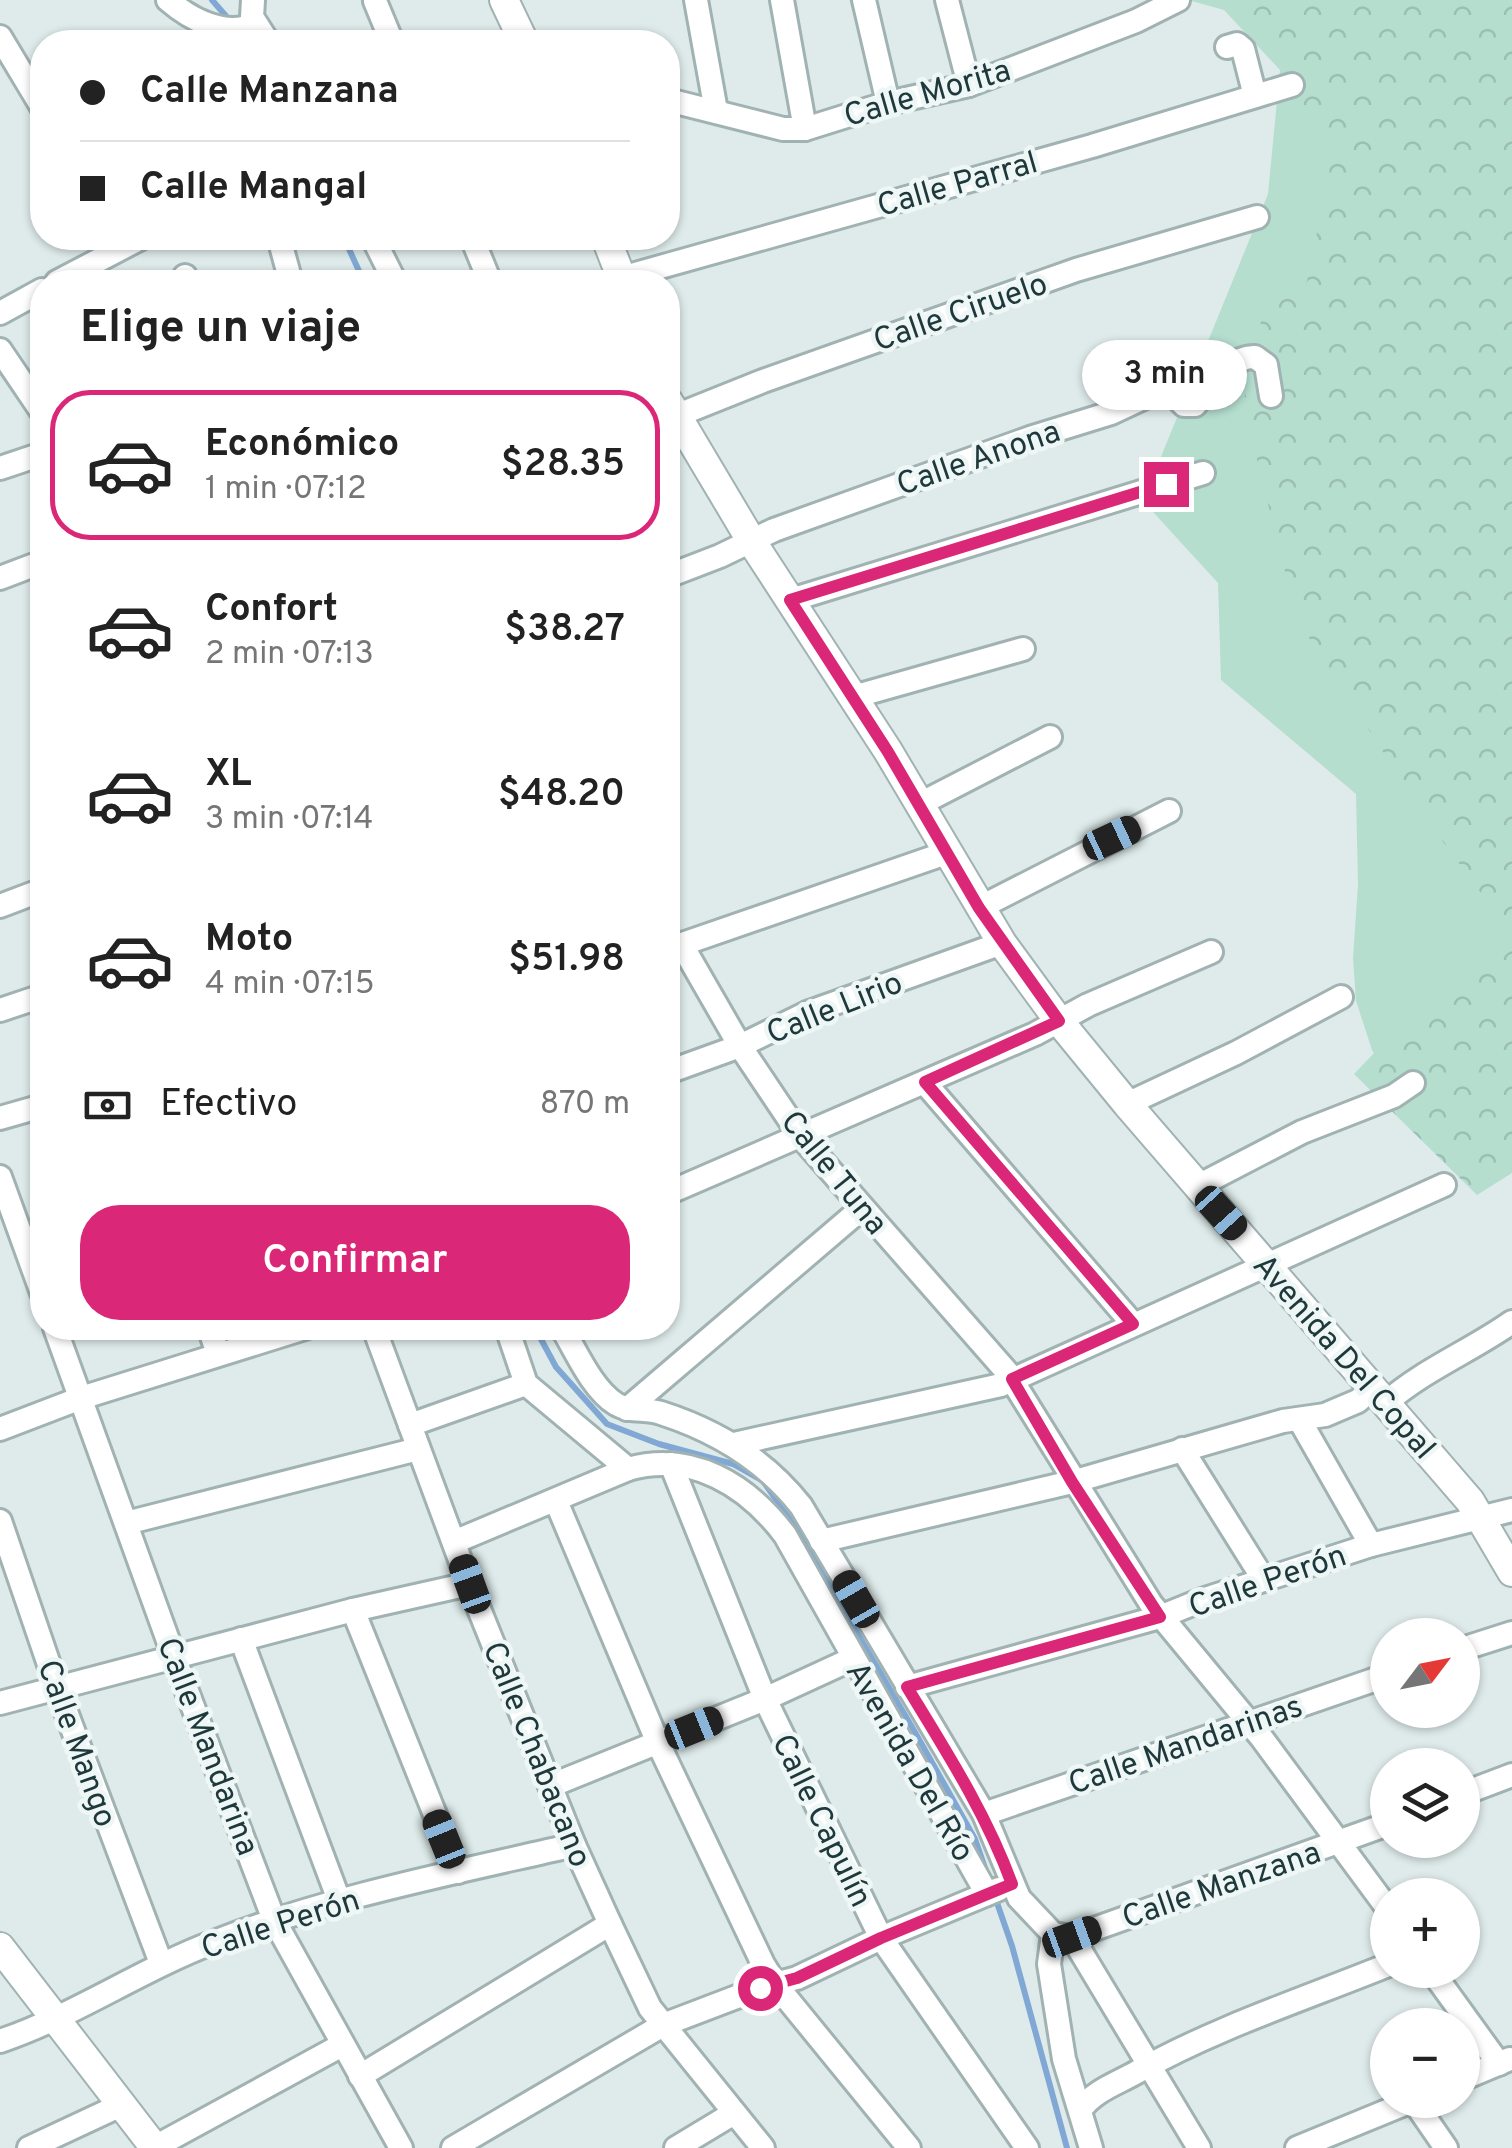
<!DOCTYPE html>
<html lang="es">
<head>
<meta charset="utf-8">
<style>
  :root { --surface:#fff; --page:#f2f2f2; --text:#222; --muted:#767676; --line:#e0e0e0; --accent:#db2777 }
  body { margin:0; font-family:Overpass,sans-serif; background:var(--page); color:var(--text); height:100vh; display:flex; flex-direction:column; font-size:38px; white-space:nowrap }
  * { box-sizing:border-box; margin:0 }
  p { font-size:32px; color:var(--muted) }
  .icon { flex:none; width:55px; height:55px; fill:none; stroke:currentColor; stroke-width:2; stroke-linecap:round; stroke-linejoin:round }
  .map { position:relative; flex:1; overflow:hidden }
  .drawer { position:absolute; left:30px; top:270px; width:650px; height:1070px; display:flex; flex-direction:column; background:var(--surface); border-radius:40px; box-shadow:0 2px 8px #0004 }
  .drawer>* { flex:none }
  .guide { position:absolute; left:30px; top:30px; width:650px; height:220px; border-radius:40px; box-shadow:0 2px 8px #0004; display:grid; align-content:center; height:220px; padding:0 50px; background:var(--surface) }
  .needle { width:65px; rotate:58deg }
  .buttons { position:absolute; left:1370px; top:1618px; display:grid; gap:20px }
  .buttons a { display:grid; place-items:center; width:110px; height:110px; border-radius:50%; background:var(--surface); box-shadow:0 2px 8px #0004; font-size:50px }
  .end { position:absolute; width:45px; height:45px; margin:-22px; border:12px solid #db2777; background:#fff; box-shadow:0 0 0 5px #fff }
  .from { border-radius:50% }
  .bubble { position:absolute; height:70px; border-radius:35px; background:var(--surface); box-shadow:0 2px 8px #0004; font-size:32px; font-weight:600; line-height:70px; text-align:center }
  .car { position:absolute; width:30px; height:60px; margin:-30px -15px; border-radius:12px; box-shadow:0 0 8px 2px #0007; background:linear-gradient(#222 24%,#8ab4d8 0 40%,#222 0 76%,#8ab4d8 0 86%,#222 0) }
  .guide b { display:flex; align-items:center; gap:35px; height:95px; font-size:38px }
  .guide b+b { border-top:2px solid var(--line) }
  .guide i { width:25px; height:25px; background:var(--text) }
  ul { padding:0; list-style:none }
  li { display:flex; align-items:center; gap:30px; height:150px; margin:0 20px 15px; padding:0 30px; border:5px solid transparent; border-radius:40px }
  li div { flex:1 }
  li b { display:block; font-size:38px }
  li em { font-style:normal; font-weight:600 }
  li.active { border-color:var(--accent) }
  li>.icon { width:90px; height:90px; stroke-width:1.5 }
  h2 { padding:0 50px; font-size:45px; line-height:120px }
  .pay { display:flex; align-items:center; gap:25px; height:110px; padding:0 50px; font-size:38px }
  .pay p { margin-inline-start:auto }
  .cta { display:flex; gap:20px; margin-top:auto; padding:20px 50px }
  .cta a { flex:1; height:115px; border-radius:40px; background:var(--accent); color:#fff; font-size:40px; font-weight:600; line-height:115px; text-align:center }
  .map>svg:first-child { display:block }
</style>
</head>
<body>
<div class="map">
<svg width="1512" height="2148" viewBox="0 0 1512 2148">
  <defs>
    <pattern id="park-crowns" width="20" height="18" patternUnits="userSpaceOnUse" patternTransform="scale(2.5)"><rect width="20" height="18" fill="#b5decf"/><path d="M2 6a3 3 0 1 1 6 0M12 15a3 3 0 1 1 6 0" fill="none" stroke="#9bbfb3"/></pattern>
  </defs>
  <rect width="100%" height="100%" fill="#deebea"/>
  <path fill="#b5decf" d="M1188 0H1512V1145L1418 1133 1372 1050 1356 1001 1353 958 1358 884 1356 794 1221 680 1218 583 1143 501 1268 194 1280 70 1224 10Z"/>
  <g fill="url(#park-crowns)">
    <path d="M1243 0H1512V935L1430 824 1297 619 1243 404 1265 303 1305 291 1331 163Z"/>
    <path d="M1512 950V1173L1477 1195 1354 1074 1395 1031Z"/>
  </g>
  <g fill="none" stroke-linecap="round" stroke-linejoin="round">
    <g stroke="#81a8d4" stroke-width="6">
      <path d="M212 0 226 16"/>
      <path d="M344 238 364 282"/>
      <path d="M535 1328 556 1367 607 1424 659 1444 733 1464 763 1481 796 1528 916 1734 975 1839 986 1871"/>
      <path d="M995 1897 1012 1946 1067 2148"/>
    </g>
    <g stroke="#a1b2b2" stroke-width="28">
      <g id="minor">
        <path d="M168 0C191 20 226 38 255 24"/>
        <path d="M253 0 252 17 268 42"/>
        <path d="M696 0 716 111"/>
        <path d="M782 0 805 129"/>
        <path d="M864 0 888 103"/>
        <path d="M947 0 969 85"/>
        <path d="M375 1 392 42"/>
        <path d="M0 37 42 107"/>
        <path d="M1227 47 1237 44 1243 49 1255 96"/>
        <path d="M668 100 783 129H805L888 103 969 85 1136 21 1178 0"/>
        <path d="M279 238 291 282"/>
        <path d="M373 238 395 282"/>
        <path d="M472 238 490 282"/>
        <path d="M185 276 186 282"/>
        <path d="M621 278 1092 146 1292 85"/>
        <path d="M57 282 141 238"/>
        <path d="M0 313 42 290"/>
        <path d="M0 350 42 412"/>
        <path d="M668 419 763 381 1076 270 1257 217"/>
        <path d="M0 468 42 454"/>
        <path d="M668 576 720 556 774 530 1030 438 1111 413 1158 391 1169 390 1184 405H1195C1210 387 1229 356 1255 357L1266 365 1271 396"/>
        <path d="M0 578 42 562"/>
        <path d="M791 600 1203 473"/>
        <path d="M853 697 1023 649"/>
        <path d="M918 805 1050 737"/>
        <path d="M0 906 42 890"/>
        <path d="M979 908 1169 811"/>
        <path d="M683 947 740 1046 801 1137 1007 1372 1151 1604 1261 1737 1388 1909"/>
        <path d="M671 948 946 853"/>
        <path d="M0 1010 42 996"/>
        <path d="M668 1072 740 1046 807 1013 1002 943"/>
        <path d="M925 1083 1133 1324"/>
        <path d="M1127 1104 1236 1053 1341 997"/>
        <path d="M0 1118 42 1106"/>
        <path d="M0 1177 42 1293"/>
        <path d="M1198 1186 1302 1132 1394 1096 1413 1083"/>
        <path d="M668 1193 1035 1034 1088 1005 1211 952"/>
        <path d="M55 1328 174 1657 274 1920 401 2148"/>
        <path d="M209 1328 218 1353"/>
        <path d="M374 1328 469 1584 574 1845 610 1924 650 2008 763 2148"/>
        <path d="M507 1328 526 1384 628 1469C693 1451 747 1485 785 1535L987 1894"/>
        <path d="M562 1328C576 1351 592 1389 616 1404 629 1412 646 1408 661 1413 717 1431 765 1460 801 1506L984 1814 1019 1898 1053 1934 1049 1964 1064 2059 1091 2148"/>
        <path d="M1386 1403C1423 1370 1471 1351 1512 1322"/>
        <path d="M627 1409 861 1209"/>
        <path d="M1299 1419 1371 1545"/>
        <path d="M410 1425 526 1384"/>
        <path d="M0 1429 81 1398 305 1328"/>
        <path d="M734 1444 1001 1385 1444 1185"/>
        <path d="M1182 1449 1264 1580"/>
        <path d="M671 1464 765 1699 881 1938 1027 2148"/>
        <path d="M556 1501 658 1743 763 1964 776 1985 909 2148"/>
        <path d="M0 1521 57 1688 161 1963"/>
        <path d="M126 1523 418 1449"/>
        <path d="M821 1541 1072 1482 1283 1421 1325 1415 1358 1401 1373 1388"/>
        <path d="M454 1542 628 1469"/>
        <path d="M353 1610 458 1872"/>
        <path d="M241 1639 340 1903"/>
        <path d="M1462 1649 1512 1633"/>
        <path d="M907 1687 1160 1617 1202 1600 1371 1545 1512 1510"/>
        <path d="M0 1703 353 1610 469 1584"/>
        <path d="M550 1786 765 1699 852 1659"/>
        <path d="M1462 1794 1512 1775"/>
        <path d="M984 1814 1388 1675"/>
        <path d="M1053 1934 1072 1937 1388 1824"/>
        <path d="M1072 1937 1199 2148"/>
        <path d="M1431 1970 1499 2064"/>
        <path d="M0 2041C74 2016 140 1970 214 1942 329 1897 453 1873 574 1845"/>
        <path d="M360 2076 610 1924"/>
        <path d="M1462 2079 1510 2059"/>
        <path d="M1413 2100 1446 2148"/>
        <path d="M1080 2110C1095 2090 1116 2084 1137 2072 1215 2028 1304 1999 1388 1965"/>
        <path d="M155 2147 342 2045"/>
        <path d="M29 2148 121 2105"/>
        <path d="M453 2148 663 2025 760 1988 797 1978 881 1938 999 1889"/>
        <path d="M676 2148 734 2113"/>
        <path d="M1297 2148 1414 2100"/>
      </g>
    </g>
    <g stroke="#a1b2b2" stroke-width="32">
      <g id="tertiary">
        <path d="M504 0 524 42"/>
        <path d="M606 238 623 282"/>
        <path d="M668 401 752 542 888 751 1002 943 1059 1021 1127 1104 1470 1501 1512 1572"/>
        <path d="M0 1947 155 2148"/>
      </g>
    </g>
    <use href="#minor" stroke="#fff" stroke-width="22"/>
    <use href="#tertiary" stroke="#fff" stroke-width="28"/>
  </g>
  <g fill="none" stroke-linecap="round" stroke-linejoin="round">
    <path stroke="#db2777" stroke-width="12" d="M760 1988 797 1978 881 1938 1012 1884C986 1813 946 1751 907 1687L1160 1617 1072 1482 1012 1379 1133 1324 925 1082 1059 1021 979 908 888 752 790 600 1166 484"/>
  </g>
  <g text-anchor="middle" stroke-width="9" stroke-linejoin="round" paint-order="stroke">
    <g font-size="32" fill="#1e383b" stroke="#eef7f6">
      <text transform="translate(927 92) rotate(-16)" y="11">Calle Morita</text>
      <text transform="translate(957 183) rotate(-16)" y="11">Calle Parral</text>
      <text transform="translate(960 311) rotate(-19)" y="11">Calle Ciruelo</text>
      <text transform="translate(978 457) rotate(-19)" y="11">Calle Anona</text>
      <text transform="translate(834 1007) rotate(-22)" y="11">Calle Lirio</text>
      <text transform="translate(835 1172) rotate(51)" y="11">Calle Tuna</text>
      <text transform="translate(1345 1356) rotate(49)" y="11">Avenida Del Copal</text>
      <text transform="translate(1267 1580) rotate(-19)" y="11">Calle Perón</text>
      <text transform="translate(78 1743) rotate(70)" y="11">Calle Mango</text>
      <text transform="translate(1185 1744) rotate(-19)" y="11">Calle Mandarinas</text>
      <text transform="translate(209 1746) rotate(69)" y="11">Calle Mandarina</text>
      <text transform="translate(538 1754) rotate(68)" y="11">Calle Chabacano</text>
      <text transform="translate(911 1761) rotate(60)" y="11">Avenida Del Río</text>
      <text transform="translate(823 1820) rotate(64)" y="11">Calle Capulín</text>
      <text transform="translate(1221 1884) rotate(-19)" y="11">Calle Manzana</text>
      <text transform="translate(280 1923) rotate(-18)" y="11">Calle Perón</text>
    </g>
  </g>
</svg>
<div class="buttons">
<a><svg class="needle" viewBox="-14 -14 28 28"><path d="M0-13l5 13h-10z" fill="#e53935"/><path d="M0 13l5-13h-10z" fill="#767676"/></svg></a>
<a><svg class="icon" aria-label="layers" viewBox="0 0 24 24"><path d="M12 4l9 5-9 5-9-5zM3 14l9 5 9-5"/></svg></a>
<a>+</a>
<a>−</a>
</div>
<i class="end from" style="left:760px;top:1988px"></i>
<i class="end" style="left:1166px;top:484px"></i>
<div class="bubble" style="left:1082px;top:340px;width:165px">3 min</div>
<i class="car" style="left:1112px;top:838px;rotate:65deg"></i>
<i class="car" style="left:1221px;top:1213px;rotate:138deg"></i>
<i class="car" style="left:470px;top:1584px;rotate:340deg"></i>
<i class="car" style="left:856px;top:1599px;rotate:330deg"></i>
<i class="car" style="left:694px;top:1728px;rotate:68deg"></i>
<i class="car" style="left:444px;top:1839px;rotate:338deg"></i>
<i class="car" style="left:1072px;top:1937px;rotate:70deg"></i>
<div class="guide">
<b><i class="from"></i>Calle Manzana</b>
<b><i></i>Calle Mangal</b>
</div>
<section class="drawer">
<h2>Elige un viaje</h2>
<ul>
<li class="active"><svg class="icon" aria-label="car" viewBox="0 0 24 24"><path d="M5 17H2v-5l4-1 3-4h7l3 4 3 1v5h-3M9 17h6M6 11h13"/><circle cx="7" cy="17" r="2"/><circle cx="17" cy="17" r="2"/></svg><div><b>Económico</b><p>1 min · 07:12</p></div><em>$28.35</em></li>
<li><svg class="icon" aria-label="car" viewBox="0 0 24 24"><path d="M5 17H2v-5l4-1 3-4h7l3 4 3 1v5h-3M9 17h6M6 11h13"/><circle cx="7" cy="17" r="2"/><circle cx="17" cy="17" r="2"/></svg><div><b>Confort</b><p>2 min · 07:13</p></div><em>$38.27</em></li>
<li><svg class="icon" aria-label="car" viewBox="0 0 24 24"><path d="M5 17H2v-5l4-1 3-4h7l3 4 3 1v5h-3M9 17h6M6 11h13"/><circle cx="7" cy="17" r="2"/><circle cx="17" cy="17" r="2"/></svg><div><b>XL</b><p>3 min · 07:14</p></div><em>$48.20</em></li>
<li><svg class="icon" aria-label="car" viewBox="0 0 24 24"><path d="M5 17H2v-5l4-1 3-4h7l3 4 3 1v5h-3M9 17h6M6 11h13"/><circle cx="7" cy="17" r="2"/><circle cx="17" cy="17" r="2"/></svg><div><b>Moto</b><p>4 min · 07:15</p></div><em>$51.98</em></li>
</ul>
<div class="pay"><svg class="icon" aria-label="cash" viewBox="0 0 24 24"><path d="M3 7h18v10H3z"/><circle cx="12" cy="12" r="2"/></svg>Efectivo<p>870 m</p></div>
<div class="cta"><a>Confirmar</a></div>
</section>
</div>
</body>
</html>
